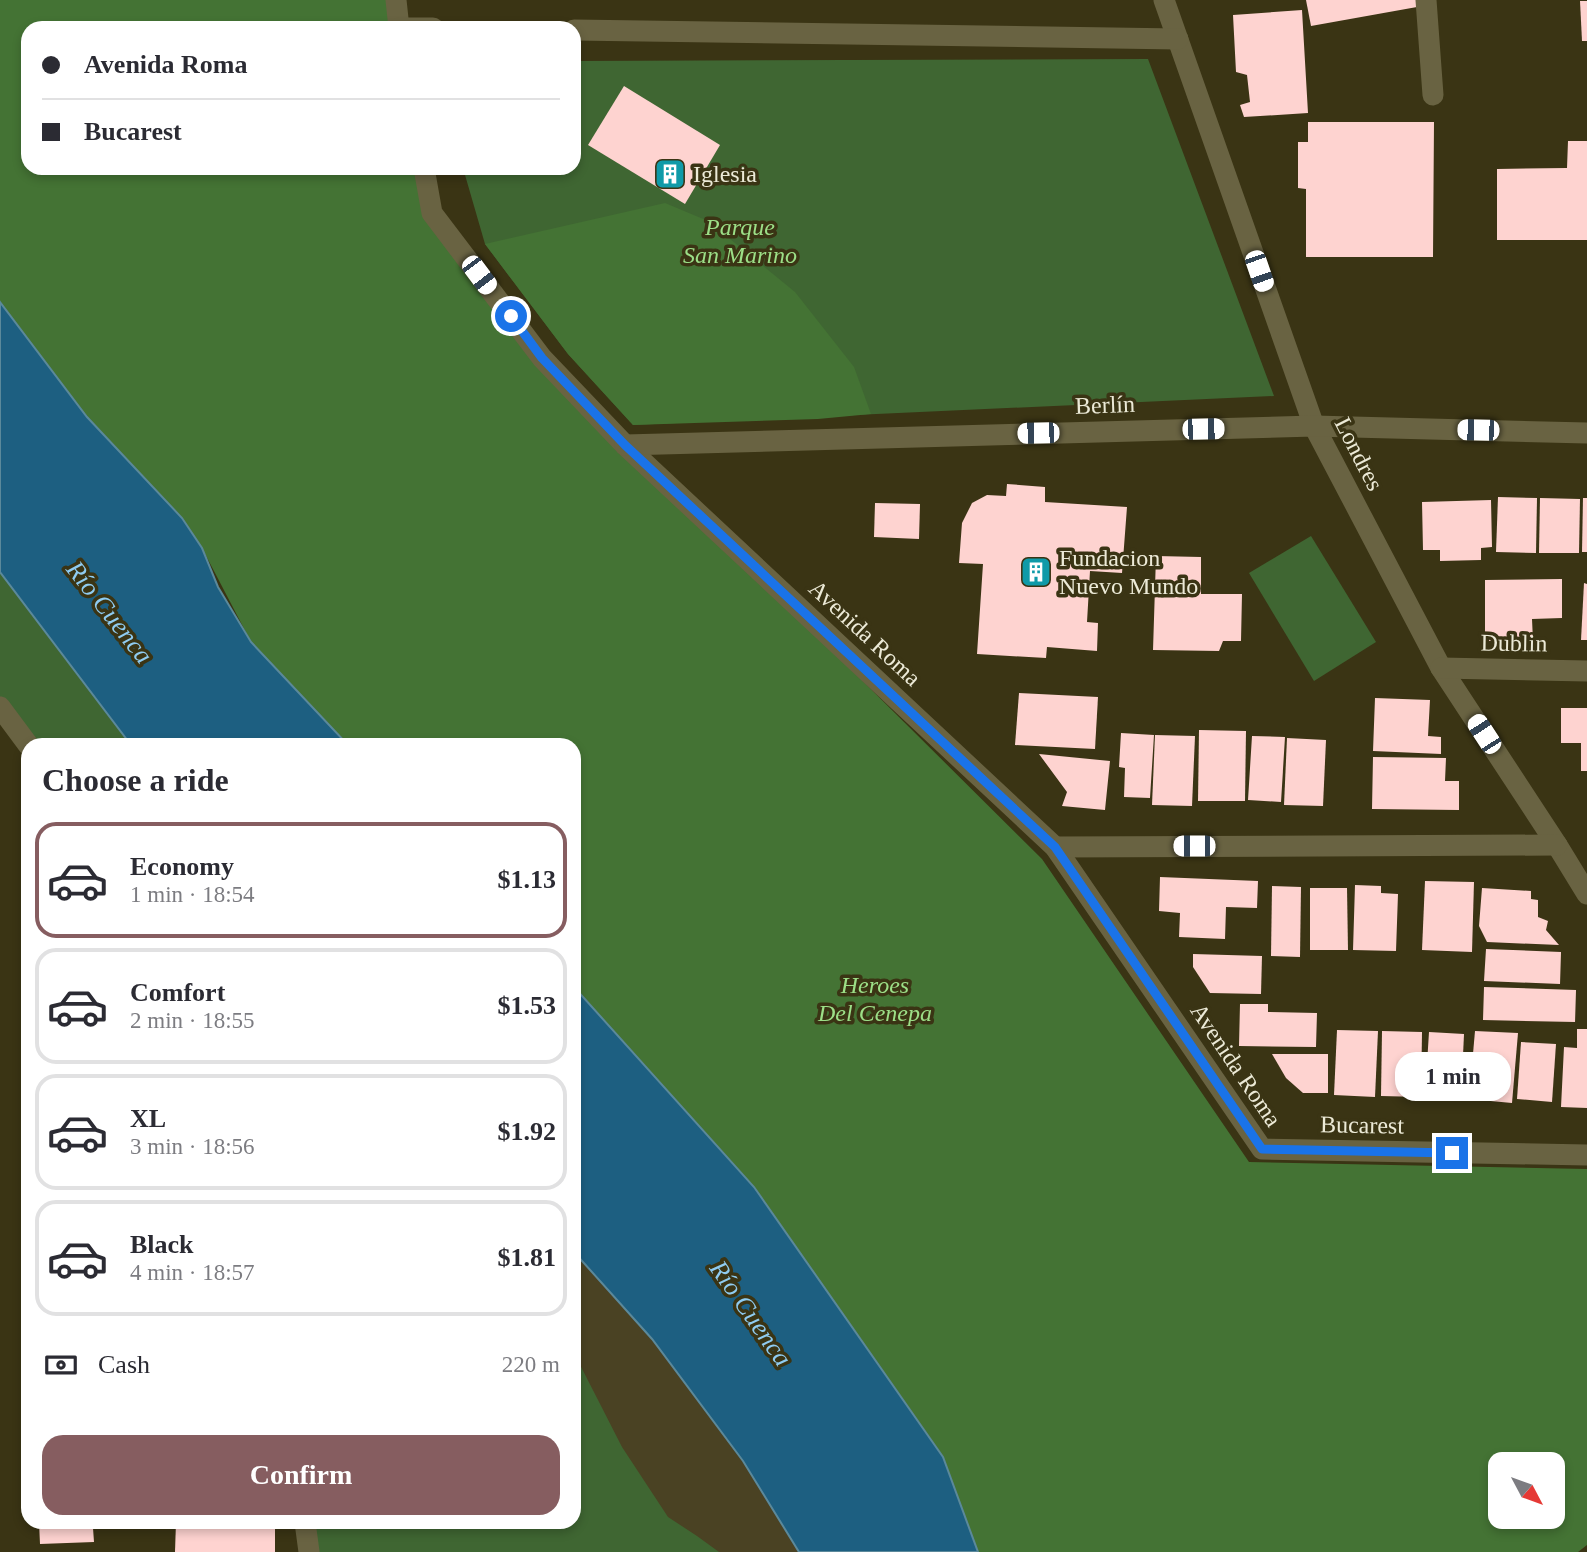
<!DOCTYPE html>
<html lang="en">
<head>
<meta charset="utf-8">
<style>
  :root { --surface:#fff; --page:#f2f2f3; --text:#2b2b33; --muted:#7c7c81; --line:#e1e1e2; --accent:#865d60 }
  body { margin:0; font-family:Georgia,serif; background:var(--page); color:var(--text); height:100vh; display:flex; flex-direction:column; font-size:26px; white-space:nowrap }
  * { box-sizing:border-box; margin:0 }
  p { font-size:23px; color:var(--muted) }
  .icon { flex:none; width:38px; height:38px; fill:none; stroke:currentColor; stroke-width:2; stroke-linecap:round; stroke-linejoin:round }
  .map { position:relative; flex:1; overflow:hidden }
  .drawer { position:absolute; left:21px; top:738px; width:560px; height:791px; display:flex; flex-direction:column; background:var(--surface); border-radius:21px; box-shadow:0 4px 10px #0003 }
  .drawer>* { flex:none }
  .guide { position:absolute; left:21px; top:21px; width:560px; height:154px; border-radius:21px; box-shadow:0 4px 10px #0003; display:grid; align-content:center; height:154px; padding:0 21px; background:var(--surface) }
  .needle { width:46px; rotate:131deg }
  .buttons { position:absolute; left:1488px; top:1452px; display:grid; gap:14px }
  .buttons a { display:grid; place-items:center; width:77px; height:77px; border-radius:14px; background:var(--surface); box-shadow:0 4px 10px #0003; font-size:35px }
  .end { position:absolute; width:32px; height:32px; margin:-16px; border:9px solid #1a73e8; background:#fff; box-shadow:0 0 0 4px #fff }
  .from { border-radius:50% }
  .bubble { position:absolute; height:49px; border-radius:21px; background:var(--surface); box-shadow:0 4px 10px #0003; font-size:23px; font-weight:800; line-height:49px; text-align:center }
  .car { position:absolute; width:21px; height:42px; margin:-21px -10px; border-radius:9px; box-shadow:0 0 5px 2px #0007; background:linear-gradient(#fff 24%,#345 0 40%,#fff 0 76%,#345 0 86%,#fff 0) }
  .guide b { display:flex; align-items:center; gap:24px; height:66px; font-size:26px }
  .guide b+b { border-top:2px solid var(--line) }
  .guide i { width:18px; height:18px; background:var(--text) }
  ul { padding:0; list-style:none }
  li { display:flex; align-items:center; gap:21px; height:116px; margin:0 14px 10px; padding:0 7px; border:4px solid var(--line); border-radius:21px }
  li div { flex:1 }
  li b { display:block; font-size:26px }
  li em { font-style:normal; font-weight:800 }
  li.active { border-color:var(--accent) }
  li>.icon { width:63px; height:63px; stroke-width:1.5 }
  h2 { padding:0 21px; font-size:32px; line-height:84px }
  .pay { display:flex; align-items:center; gap:18px; height:77px; padding:0 21px; font-size:26px }
  .pay p { margin-inline-start:auto }
  .primary-button { display:flex; gap:14px; margin-top:auto; padding:14px 21px }
  .primary-button a { flex:1; height:80px; border-radius:21px; background:var(--accent); color:#fff; font-size:28px; font-weight:800; line-height:80px; text-align:center }
  .map>svg:first-child { display:block }
</style>
</head>
<body>
<div class="map">
<svg width="1587" height="1552" viewBox="0 0 1587 1552">
  <rect width="100%" height="100%" fill="#3a3414"/>
  <g fill="#3f6632">
    <path d="M1148 59 1274 396 633 425 568 354 485 244 463 168H574V61Z"/>
    <path d="M1311 536 1376 642 1314 681 1249 573Z"/>
    <path d="M0 572 131 745H29L0 707Z"/>
    <path d="M574 1206 864 1552H310L306 1523 574 1522Z"/>
  </g>
  <g fill="#447334" fill-rule="evenodd">
    <path d="M0 0H392L399 28H28V168H424L432 213 625 445 1042 859 1249 1162 1587 1169V1545L1578 1552H978L943 1456 754 1187 574 987V746L348 745 251 642 202 548 182 518 87 417 0 302ZM1500 1465H1552V1517H1500Z"/>
    <path d="M665 203 708 221 795 292 854 367 871 414 818 419 633 425 568 354 485 244Z"/>
  </g>
  <path fill="#4a4223" d="M574 1206 864 1552H719L697 1536 668 1517 622 1447 574 1353Z"/>
  <g fill="#1d5f81" stroke="#5b899b" stroke-width="2">
    <path d="M0 302 87 417 182 518 202 548 218 587 251 642 348 745H131L0 572Z"/>
    <path d="M574 987 754 1187 943 1457 978 1552H799L743 1461 652 1339 574 1252Z"/>
  </g>
  <g fill="#fed3d0">
    <path d="M1306 0H1416L1417 7 1311 26Z"/>
    <path d="M1580 1H1587V41H1582Z"/>
    <path d="M1302 10 1308 113 1244 117 1240 105 1250 102 1247 75 1236 72 1233 15Z"/>
    <path d="M624 86 720 145 685 204 588 145Z"/>
    <path d="M1308 122H1434L1433 257H1306V189L1298 188V142H1308Z"/>
    <path d="M1568 141H1587V240H1497V169L1567 168Z"/>
    <path d="M1007 484 1045 487V502L1127 507 1122 573 1090 571 1087 622 1098 623 1097 651 1047 647 1046 658 977 654 983 564 959 563 962 523 972 503 987 495 1006 496Z"/>
    <path d="M1498 497 1537 498 1536 553 1496 552Z"/>
    <path d="M1540 498 1580 499 1579 553H1539Z"/>
    <path d="M1583 498H1587V552H1582Z"/>
    <path d="M1491 500 1492 547 1481 548V560L1440 561V550H1423L1422 502Z"/>
    <path d="M875 503 920 504 919 539 874 537Z"/>
    <path d="M1156 556 1201 557V594H1242L1241 641H1223L1219 651 1153 650Z"/>
    <path d="M1562 579V618L1532 619 1533 641H1485V580Z"/>
    <path d="M1584 583 1587 584V640H1581Z"/>
    <path d="M1019 693 1098 697 1095 749 1015 745Z"/>
    <path d="M1375 698 1430 700 1428 736 1441 737V754L1373 751Z"/>
    <path d="M1561 708H1587V771H1581V743H1561Z"/>
    <path d="M1199 730 1246 731 1245 801H1198Z"/>
    <path d="M1121 733 1154 735 1150 798 1124 797 1125 768 1119 767Z"/>
    <path d="M1155 735 1195 736 1192 806 1152 805Z"/>
    <path d="M1252 736 1285 737 1281 802 1248 800Z"/>
    <path d="M1287 738 1326 740 1323 806 1284 805Z"/>
    <path d="M1039 754 1110 761 1105 810 1062 806 1067 792Z"/>
    <path d="M1373 757 1446 758 1445 781H1459V810L1372 809Z"/>
    <path d="M1160 877 1258 881 1257 908 1226 907 1225 939 1179 937 1180 913 1159 911Z"/>
    <path d="M1425 881 1474 882 1472 952 1422 950Z"/>
    <path d="M1355 885 1381 886V893L1398 894 1396 951 1353 950Z"/>
    <path d="M1272 886 1301 887 1300 957 1271 956Z"/>
    <path d="M1310 888H1347L1348 950H1310Z"/>
    <path d="M1482 888 1531 891V899L1538 900V917L1548 921 1546 930 1559 945 1487 942 1479 926Z"/>
    <path d="M1486 949 1561 952 1560 984 1484 981Z"/>
    <path d="M1193 954 1262 956 1261 994 1210 993 1193 967Z"/>
    <path d="M1484 987 1576 990 1575 1022 1483 1020Z"/>
    <path d="M1240 1004H1268V1012L1317 1013 1316 1047 1239 1046Z"/>
    <path d="M1577 1029H1587V1108L1561 1107 1564 1047 1577 1048Z"/>
    <path d="M1337 1030 1378 1031 1375 1097 1334 1095Z"/>
    <path d="M1382 1031 1422 1032 1421 1097 1381 1096Z"/>
    <path d="M1475 1031 1518 1033 1512 1103 1469 1099Z"/>
    <path d="M1429 1032 1464 1034 1461 1098 1425 1097Z"/>
    <path d="M1521 1042 1556 1044 1552 1102 1517 1099Z"/>
    <path d="M1272 1054H1328V1093H1303L1286 1078Z"/>
    <path d="M39 1522H102V1528H93L94 1542 40 1544Z"/>
    <path d="M176 1522H275V1552H175Z"/>
  </g>
  <g fill="none" stroke-linecap="round" stroke-linejoin="round">
    <g stroke="#696342" stroke-width="21">
      <path d="M396 0 399 28"/>
      <path d="M1164 0 1314 426 1441 668 1557 845 1587 894"/>
      <path d="M1426 0 1433 95"/>
      <path d="M399 28H433"/>
      <path d="M574 30 1178 39"/>
      <path d="M424 168 432 213 542 358 625 445 1055 847 1262 1149 1587 1155"/>
      <path d="M625 445 1314 426 1587 433"/>
      <path d="M1441 668 1587 671"/>
      <path d="M0 707 29 746"/>
      <path d="M1055 847 1557 845"/>
      <path d="M305 1522 309 1552"/>
    </g>
  </g>
  <g fill="none" stroke-linecap="round" stroke-linejoin="round">
    <path stroke="#1a73e8" stroke-width="9" d="M511 316 542 358 625 445 1055 847 1262 1149 1452 1153"/>
  </g>
  <defs>
    <g id="building-square" transform="scale(1.575)"><rect x="-9" y="-9" width="18" height="18" rx="4" fill="#0f9aa8" stroke="#3a3414"/><path d="M-4-6H4V6H1V3H-1V6H-4ZM-2.5-4.3h1.7v1.8h-1.7ZM.8-4.3h1.7v1.8H.8ZM-2.5-1h1.7V.8h-1.7ZM.8-1h1.7V.8H.8Z" fill="#fff"/></g>
  </defs>
  <g fill-rule="evenodd">
    <use href="#building-square" x="670" y="174"/>
    <use href="#building-square" x="1036" y="572"/>
  </g>
  <g text-anchor="middle" stroke-width="7" stroke-linejoin="round" paint-order="stroke">
    <g font-size="24" fill="#ecead7" stroke="#3a3414" text-anchor="start">
      <text x="693" y="182">Iglesia</text>
      <text x="1059" y="566">Fundacion<tspan x="1059" dy="28">Nuevo Mundo</tspan></text>
    </g>
    <g font-size="24" font-style="italic" fill="#9cdf87" stroke="#3a3414">
      <text x="740" y="235">Parque<tspan x="740" dy="28">San Marino</tspan></text>
      <text x="875" y="993">Heroes<tspan x="875" dy="28">Del Cenepa</tspan></text>
    </g>
    <g font-size="24" fill="#ecead7" stroke="#3a3414">
      <text transform="translate(1105 405) rotate(-2)" y="8">Berlín</text>
      <text transform="translate(1359 454) rotate(63)" y="8">Londres</text>
      <text transform="translate(865 633) rotate(43)" y="8">Avenida Roma</text>
      <text transform="translate(1514 643) rotate(1)" y="8">Dublin</text>
      <text transform="translate(1236 1065) rotate(56)" y="8">Avenida Roma</text>
      <text transform="translate(1362 1125) rotate(1)" y="8">Bucarest</text>
    </g>
    <g font-size="26" font-style="italic" fill="#8fccf1" stroke="#3a3414">
      <text transform="translate(110 612) rotate(52)" y="9">Río Cuenca</text>
      <text transform="translate(751 1313) rotate(55)" y="9">Río Cuenca</text>
    </g>
  </g>
</svg>
<div class="buttons">
<a><svg class="needle" viewBox="-14 -14 28 28"><path d="M0-13l5 13h-10z" fill="#e53935"/><path d="M0 13l5-13h-10z" fill="#7c7c81"/></svg></a>
</div>
<i class="end from" style="left:511px;top:316px"></i>
<i class="end" style="left:1452px;top:1153px"></i>
<div class="bubble" style="left:1395px;top:1052px;width:116px">1 min</div>
<i class="car" style="left:1259px;top:271px;rotate:161deg"></i>
<i class="car" style="left:479px;top:275px;rotate:143deg"></i>
<i class="car" style="left:1203px;top:429px;rotate:89deg"></i>
<i class="car" style="left:1478px;top:430px;rotate:271deg"></i>
<i class="car" style="left:1038px;top:433px;rotate:269deg"></i>
<i class="car" style="left:1484px;top:734px;rotate:327deg"></i>
<i class="car" style="left:1194px;top:846px;rotate:270deg"></i>
<div class="guide">
<b><i class="from"></i>Avenida Roma</b>
<b><i></i>Bucarest</b>
</div>
<section class="drawer">
<h2>Choose a ride</h2>
<ul>
<li class="active"><svg class="icon" aria-label="car" viewBox="0 0 24 24"><path d="M5 17H2v-5l4-1 3-4h7l3 4 3 1v5h-3M9 17h6M6 11h13"/><circle cx="7" cy="17" r="2"/><circle cx="17" cy="17" r="2"/></svg><div><b>Economy</b><p>1 min · 18:54</p></div><em>$1.13</em></li>
<li><svg class="icon" aria-label="car" viewBox="0 0 24 24"><path d="M5 17H2v-5l4-1 3-4h7l3 4 3 1v5h-3M9 17h6M6 11h13"/><circle cx="7" cy="17" r="2"/><circle cx="17" cy="17" r="2"/></svg><div><b>Comfort</b><p>2 min · 18:55</p></div><em>$1.53</em></li>
<li><svg class="icon" aria-label="car" viewBox="0 0 24 24"><path d="M5 17H2v-5l4-1 3-4h7l3 4 3 1v5h-3M9 17h6M6 11h13"/><circle cx="7" cy="17" r="2"/><circle cx="17" cy="17" r="2"/></svg><div><b>XL</b><p>3 min · 18:56</p></div><em>$1.92</em></li>
<li><svg class="icon" aria-label="car" viewBox="0 0 24 24"><path d="M5 17H2v-5l4-1 3-4h7l3 4 3 1v5h-3M9 17h6M6 11h13"/><circle cx="7" cy="17" r="2"/><circle cx="17" cy="17" r="2"/></svg><div><b>Black</b><p>4 min · 18:57</p></div><em>$1.81</em></li>
</ul>
<div class="pay"><svg class="icon" aria-label="cash" viewBox="0 0 24 24"><path d="M3 7h18v10H3z"/><circle cx="12" cy="12" r="2"/></svg>Cash<p>220 m</p></div>
<div class="primary-button"><a>Confirm</a></div>
</section>
</div>
</body>
</html>
